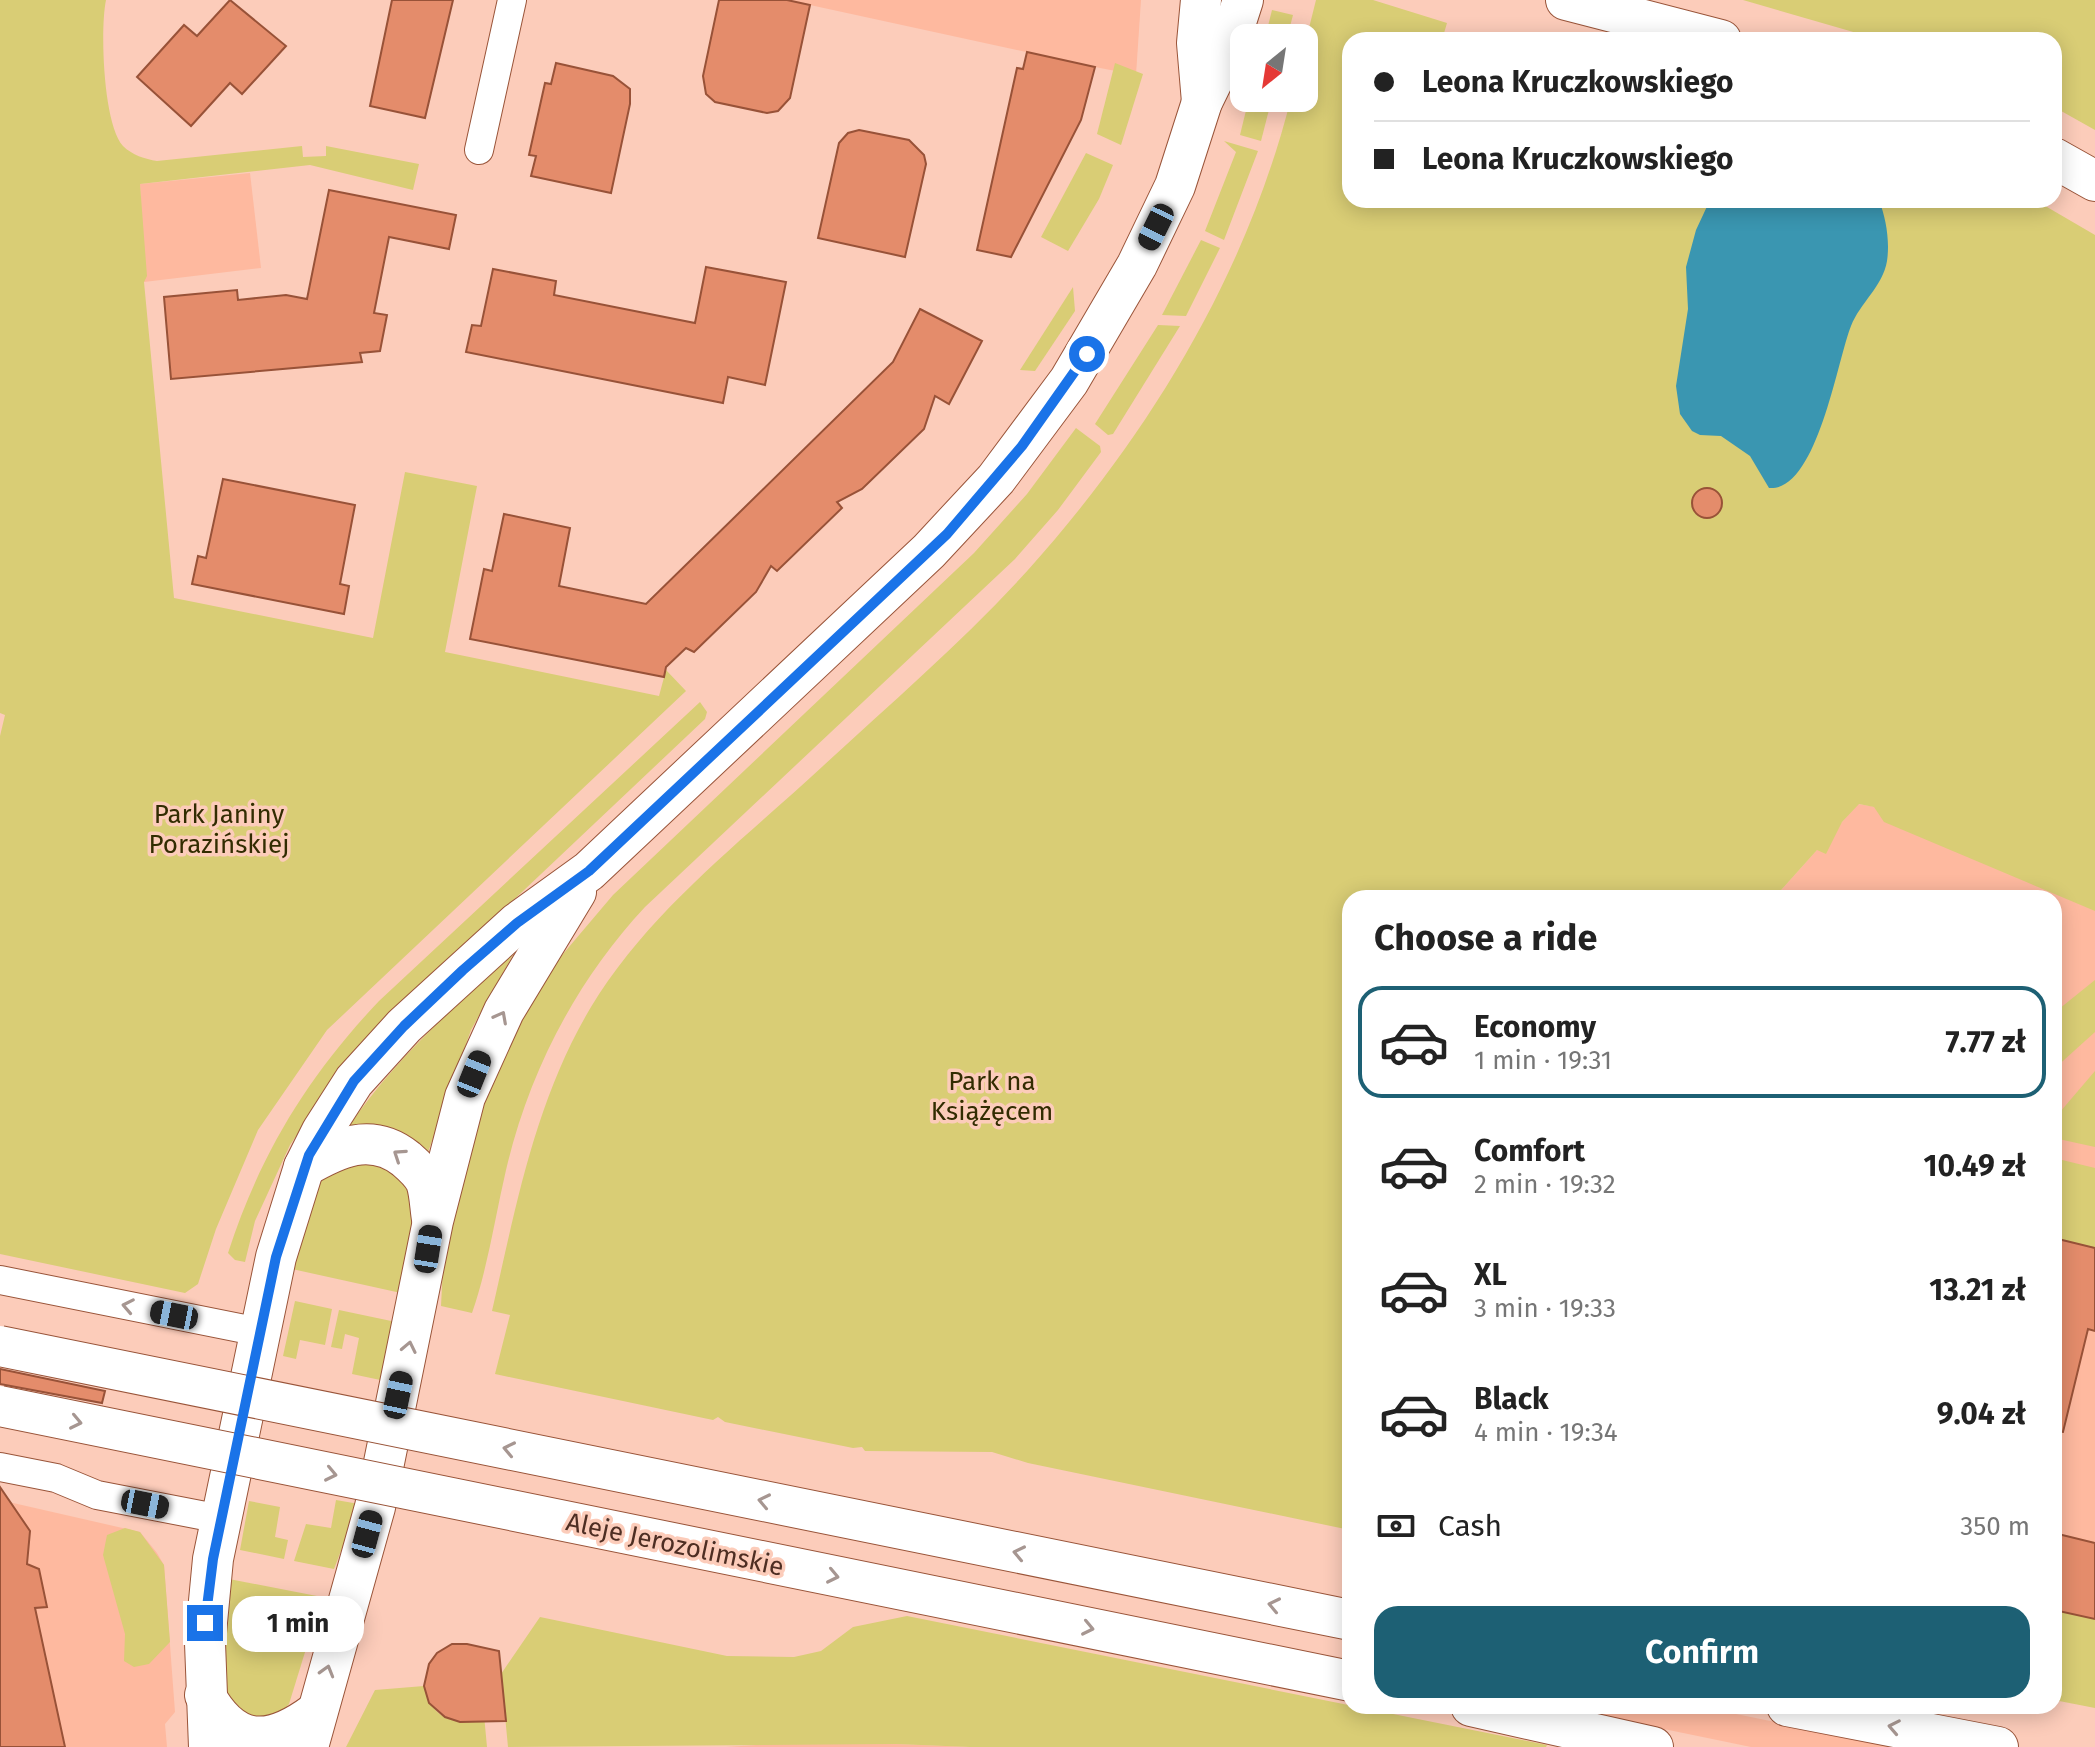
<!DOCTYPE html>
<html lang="en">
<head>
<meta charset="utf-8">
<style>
  :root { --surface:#fff; --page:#f2f2f2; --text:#222; --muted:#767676; --line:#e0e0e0; --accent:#1d6074 }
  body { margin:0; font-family:"Fira Sans",sans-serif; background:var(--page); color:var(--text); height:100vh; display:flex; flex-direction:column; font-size:30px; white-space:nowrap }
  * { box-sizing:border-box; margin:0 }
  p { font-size:26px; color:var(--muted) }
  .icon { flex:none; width:44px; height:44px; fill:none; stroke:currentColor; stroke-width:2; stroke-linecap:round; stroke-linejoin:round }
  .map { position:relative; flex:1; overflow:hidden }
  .details { position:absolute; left:1342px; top:890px; width:720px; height:824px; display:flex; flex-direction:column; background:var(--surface); border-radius:24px; box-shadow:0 4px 20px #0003 }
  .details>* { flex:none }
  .hud { position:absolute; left:1342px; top:32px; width:720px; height:176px; border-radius:24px; box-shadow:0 4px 20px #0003; display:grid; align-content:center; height:176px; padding:0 32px; background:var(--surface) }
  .needle { width:52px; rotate:210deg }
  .buttons { position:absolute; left:1230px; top:24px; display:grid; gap:16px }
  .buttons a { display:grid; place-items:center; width:88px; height:88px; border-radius:16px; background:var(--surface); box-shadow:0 4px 20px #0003; font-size:40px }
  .end { position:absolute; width:36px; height:36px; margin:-18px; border:10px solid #1a73e8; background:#fff; box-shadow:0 0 0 4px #fff }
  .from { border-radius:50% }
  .bubble { position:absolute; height:56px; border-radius:24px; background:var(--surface); box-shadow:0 4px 20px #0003; font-size:26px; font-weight:700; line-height:56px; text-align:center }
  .car { position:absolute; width:24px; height:48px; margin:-24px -12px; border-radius:10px; box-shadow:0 0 6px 2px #0007; background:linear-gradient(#222 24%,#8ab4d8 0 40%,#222 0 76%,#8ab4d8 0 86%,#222 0) }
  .hud b { display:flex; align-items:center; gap:28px; height:76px; font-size:30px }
  .hud b+b { border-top:2px solid var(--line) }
  .hud i { width:20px; height:20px; background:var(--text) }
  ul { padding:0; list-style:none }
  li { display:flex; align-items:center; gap:24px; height:112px; margin:0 16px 12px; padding:0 16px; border:4px solid transparent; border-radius:24px }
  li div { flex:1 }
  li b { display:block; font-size:30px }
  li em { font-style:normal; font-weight:700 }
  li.current { border-color:var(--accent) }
  li>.icon { width:72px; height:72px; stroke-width:1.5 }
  h2 { padding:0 32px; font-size:36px; line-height:96px }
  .pay { display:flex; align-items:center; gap:20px; height:88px; padding:0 32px; font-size:30px }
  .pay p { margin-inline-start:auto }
  .action { display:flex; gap:16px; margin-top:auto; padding:16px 32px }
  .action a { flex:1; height:92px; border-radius:24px; background:var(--accent); color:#fff; font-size:32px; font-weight:700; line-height:92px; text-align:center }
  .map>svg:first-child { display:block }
</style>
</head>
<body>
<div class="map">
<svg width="2095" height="1747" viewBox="0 0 2095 1747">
  <rect width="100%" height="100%" fill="#fcccba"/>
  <g fill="#feb99f">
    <path d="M787 0H1141L1136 75 1095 67Z"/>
    <path d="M250 173 261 268 144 282 140 184Z"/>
    <path d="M1858 804 1882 808 2095 901V1619L2054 1610V898H1774Z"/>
    <path d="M0 1500 140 1532 157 1553 164 1565 175 1712 165 1724 167 1747H0Z"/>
    <path d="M1568 1706H1697L1897 1747H1751L1567 1709Z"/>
    <path d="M772 1744H896L970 1747H726Z"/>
  </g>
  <g fill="#d9cd75">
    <path d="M0 0H106C100 29 103 124 123 146 132 155 145 159 157 161L302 146 303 157 326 156V146L419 164 413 190 310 165 140 184 147 276 144 282 174 598 373 638 405 472 477 486 445 652 659 696 666 670 686 691 327 1030 258 1130 216 1229 198 1284 185 1293 0 1254V736L5 715 0 713Z"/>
    <path d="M1316 0H1373L1447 23 1442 40H1350V200H2035L2095 235V911L1884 822 1874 807 1859 804 1842 822 1826 854 1817 850 1774 898H1350V1530L1028 1463 992 1452 865 1451 862 1447 853 1448 725 1422 718 1417 713 1420 495 1374 510 1315 492 1311C516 1206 535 1101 591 1007 649 911 742 841 823 766 892 702 965 640 1028 570 1149 435 1247 274 1291 98H1304V48Z"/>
    <path d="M1743 0H2095V130L2054 107V40H1881Z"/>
    <path d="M1272 10 1293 15 1287 38H1265Z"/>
    <path d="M1115 63 1143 74 1121 145 1097 134Z"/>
    <path d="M1249 98H1272L1261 141 1240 135Z"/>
    <path d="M1224 141 1258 151 1224 240 1205 231 1236 152Z"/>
    <path d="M1086 153 1113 165 1099 199 1068 251 1041 237Z"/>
    <path d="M1201 240 1220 248 1186 316 1162 315Z"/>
    <path d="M1073 287 1075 311 1035 371 1020 370Z"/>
    <path d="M1158 325 1180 326 1113 434 1108 435 1095 424Z"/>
    <path d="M1076 428 1100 446 1101 452 1058 510 1015 559 645 907C576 981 529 1072 506 1170 495 1217 488 1267 472 1313L441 1306 443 1266 477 1118 503 1053 552 967 613 895 974 553 1027 494Z"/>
    <path d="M700 702 707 712 705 719 356 1049 290 1145 255 1221 245 1262 235 1260 228 1253C260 1154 308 1076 379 1001Z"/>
    <path d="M514 953 471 1030 426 1158 347 1129C394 1060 452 1008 514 953Z"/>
    <path d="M2095 980V1032L2054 1069V1013Z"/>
    <path d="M2095 1071V1147L2054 1138V1119Z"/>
    <path d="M367 1158 405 1179 416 1206 401 1293 292 1269 317 1185 326 1172Z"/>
    <path d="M2054 1158 2095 1168V1248L2054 1239Z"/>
    <path d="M295 1301 332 1309 325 1345 300 1340 296 1359 283 1356Z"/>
    <path d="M339 1310 396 1322 385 1381 352 1374 359 1338 345 1334 342 1349 331 1347Z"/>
    <path d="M336 1500 359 1504 334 1569 294 1561 306 1524 331 1528Z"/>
    <path d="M249 1501 280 1507 275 1537 288 1540 284 1559 240 1550Z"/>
    <path d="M125 1528 140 1532 164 1565 170 1642 149 1664 134 1667 124 1661 125 1634 103 1555 107 1535Z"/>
    <path d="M229 1579 322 1597 289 1704 272 1723 227 1710 224 1619Z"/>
    <path d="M2054 1610 2095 1619V1708L2054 1700Z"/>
    <path d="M907 1616 1547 1745 1546 1747H970L896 1744 508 1747 501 1674 540 1617 727 1656 794 1657 821 1651 853 1627Z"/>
    <path d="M424 1686C433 1721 452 1724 484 1715L487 1747H346L375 1690Z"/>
  </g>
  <path fill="#3a96b1" d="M1710 200H1879C1886 218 1890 241 1887 261 1883 286 1860 303 1851 326 1837 361 1817 492 1769 488L1750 456 1721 436 1700 435 1692 431 1680 414 1676 386 1688 309 1686 267 1696 230Z"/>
  <g fill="#e48c6b" stroke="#985238" stroke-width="2">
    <path d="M230 0 286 46 242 94 230 83 191 126 137 77 184 25 197 36Z"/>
    <path d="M392 0H453L425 118 370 106Z"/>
    <path d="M719 0H787L810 5 790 98 778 111 767 113 715 102 706 94 703 76Z"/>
    <path d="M1027 52 1095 67 1081 120 1011 257 977 250 1017 68 1023 69Z"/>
    <path d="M556 63 613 76 630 89V104L611 193 531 176 536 156 529 155 545 83 551 84Z"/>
    <path d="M859 130 909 140 924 155 926 164 905 257 818 238 839 143 848 133Z"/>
    <path d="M329 190 456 215 449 249 389 237 374 313 387 315 380 351 360 353 362 362 171 379 164 297 237 290 238 300 286 295 307 299Z"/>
    <path d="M706 267 786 282 765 385 728 377 723 403 466 352 472 325 481 326 493 269 556 281 554 295 695 323Z"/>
    <path d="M920 309 982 341 949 404 935 396 924 429 862 489 837 502 842 508 777 571 771 566 756 592 694 652 686 648 666 667 664 677 470 639 484 569 492 571 504 514 570 528 559 586 646 604 893 362Z"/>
    <path d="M223 479 355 505 340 584 349 586 344 614 192 584 198 556 206 558Z"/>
    <circle cx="1707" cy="503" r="15"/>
    <path d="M2054 1238 2095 1248V1331L2088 1329 2063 1432 2054 1431Z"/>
    <path d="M0 1369 105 1391 102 1403 0 1384Z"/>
    <path d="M0 1487 30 1531 27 1564 39 1569 47 1607 35 1608 65 1747H0Z"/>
    <path d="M2054 1533 2095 1543V1619L2054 1610Z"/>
    <path d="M452 1644H467L499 1651 506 1721 460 1722 445 1717 429 1703 424 1686 429 1664 437 1653Z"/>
  </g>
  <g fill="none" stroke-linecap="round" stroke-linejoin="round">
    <g stroke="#995439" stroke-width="30">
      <g id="street">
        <path d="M479 150 512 0"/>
        <path d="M0 1280 260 1332"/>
        <path d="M0 1467 56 1478 97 1495 221 1519"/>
      </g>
    </g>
    <g stroke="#995439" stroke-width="42">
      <g id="secondary">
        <path d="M1201 0 1197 43 1202 102"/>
        <path d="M1566 0 1721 40"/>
        <path d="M2054 158 2095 181"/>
        <path d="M304 1167C337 1148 371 1131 406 1159 413 1165 422 1173 426 1182 430 1193 430 1208 432 1219"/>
        <path d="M205 1695C234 1747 269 1747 315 1713"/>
        <path d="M1471 1706 1653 1747"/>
        <path d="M1787 1706 1998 1747"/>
        <path d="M209 1747 205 1643 213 1559 276 1257 304 1167 322 1131 354 1081 404 1026 517 923 589 871 929 551 996 479 1069 381 1137 265 1175 186 1202 102 1226 53 1243 0"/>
        <path d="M308 1747 375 1507 433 1221 465 1097 504 1011 576 892"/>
      </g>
    </g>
    <use href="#street" stroke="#fff" stroke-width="28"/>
    <use href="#secondary" stroke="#fff" stroke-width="40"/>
    <g stroke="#995439" stroke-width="42" stroke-linecap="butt">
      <g id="secondary-bridge">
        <path d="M0 1346 1350 1620"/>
        <path d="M0 1406 1350 1681"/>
      </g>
    </g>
    <use href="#secondary-bridge" stroke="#fff" stroke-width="40"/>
  </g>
  <defs><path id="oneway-chevron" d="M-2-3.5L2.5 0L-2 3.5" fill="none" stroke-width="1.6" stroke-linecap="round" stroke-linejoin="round" transform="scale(2)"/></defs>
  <g stroke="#a69691">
    <use href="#oneway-chevron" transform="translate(501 1017) rotate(-62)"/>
    <use href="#oneway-chevron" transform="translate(399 1155) rotate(-146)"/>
    <use href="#oneway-chevron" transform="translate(128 1306) rotate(-169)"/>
    <use href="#oneway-chevron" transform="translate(409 1347) rotate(-78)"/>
    <use href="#oneway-chevron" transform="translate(76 1422) rotate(12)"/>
    <use href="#oneway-chevron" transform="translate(509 1449) rotate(-168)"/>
    <use href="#oneway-chevron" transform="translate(331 1474) rotate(12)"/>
    <use href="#oneway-chevron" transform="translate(764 1501) rotate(-168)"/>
    <use href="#oneway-chevron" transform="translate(1019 1553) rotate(-168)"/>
    <use href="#oneway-chevron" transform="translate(833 1576) rotate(12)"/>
    <use href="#oneway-chevron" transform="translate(1274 1605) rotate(-168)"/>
    <use href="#oneway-chevron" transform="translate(1088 1628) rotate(12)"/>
    <use href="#oneway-chevron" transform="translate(327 1671) rotate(-74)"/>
    <use href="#oneway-chevron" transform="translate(1894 1727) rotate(-169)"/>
  </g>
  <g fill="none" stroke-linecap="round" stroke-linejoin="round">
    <path stroke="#1a73e8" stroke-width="10" d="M205 1623 213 1559 276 1257 309 1155 354 1081 404 1026 463 970 517 923 589 871 947 534 1022 446 1087 354"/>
  </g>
  <g text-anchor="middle" stroke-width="7" stroke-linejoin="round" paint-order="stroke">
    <g font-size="26" fill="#322c01" stroke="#fcccba">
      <text x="219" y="823">Park Janiny<tspan x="219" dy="30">Porazińskiej</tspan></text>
      <text x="992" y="1090">Park na<tspan x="992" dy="30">Książęcem</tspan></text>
    </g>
    <g font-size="26" fill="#4e2e23" stroke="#fcccba">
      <text transform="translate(675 1544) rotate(12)" y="9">Aleje Jerozolimskie</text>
    </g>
  </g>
</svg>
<div class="buttons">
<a><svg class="needle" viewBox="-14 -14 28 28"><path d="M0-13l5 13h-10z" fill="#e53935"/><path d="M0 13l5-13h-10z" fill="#767676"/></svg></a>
</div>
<i class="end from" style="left:1087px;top:354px"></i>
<i class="end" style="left:205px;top:1623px"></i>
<div class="bubble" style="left:232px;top:1596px;width:132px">1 min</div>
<i class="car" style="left:1156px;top:227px;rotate:206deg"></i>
<i class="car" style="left:474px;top:1074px;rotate:22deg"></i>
<i class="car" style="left:428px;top:1249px;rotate:9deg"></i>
<i class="car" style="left:174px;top:1315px;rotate:281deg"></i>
<i class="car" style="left:398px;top:1395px;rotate:12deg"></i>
<i class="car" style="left:145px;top:1504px;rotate:101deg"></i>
<i class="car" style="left:367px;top:1534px;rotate:15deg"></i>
<div class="hud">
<b><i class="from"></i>Leona Kruczkowskiego</b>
<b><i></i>Leona Kruczkowskiego</b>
</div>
<section class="details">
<h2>Choose a ride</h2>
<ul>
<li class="current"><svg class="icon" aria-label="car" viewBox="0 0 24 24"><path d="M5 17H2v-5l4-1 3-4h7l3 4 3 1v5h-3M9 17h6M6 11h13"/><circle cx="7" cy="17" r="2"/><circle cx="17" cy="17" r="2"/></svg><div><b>Economy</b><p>1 min · 19:31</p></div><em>7.77 zł</em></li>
<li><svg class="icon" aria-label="car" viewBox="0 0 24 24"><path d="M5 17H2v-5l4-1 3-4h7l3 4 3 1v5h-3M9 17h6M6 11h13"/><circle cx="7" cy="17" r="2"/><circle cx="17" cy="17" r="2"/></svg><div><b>Comfort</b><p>2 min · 19:32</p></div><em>10.49 zł</em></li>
<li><svg class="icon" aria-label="car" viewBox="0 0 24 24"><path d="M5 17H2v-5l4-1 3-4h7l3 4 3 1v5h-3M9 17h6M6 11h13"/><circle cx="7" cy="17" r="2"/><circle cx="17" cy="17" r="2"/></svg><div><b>XL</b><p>3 min · 19:33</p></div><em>13.21 zł</em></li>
<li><svg class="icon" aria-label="car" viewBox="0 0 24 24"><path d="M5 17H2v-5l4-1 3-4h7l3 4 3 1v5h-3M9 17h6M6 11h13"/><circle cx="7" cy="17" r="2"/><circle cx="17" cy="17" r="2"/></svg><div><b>Black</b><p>4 min · 19:34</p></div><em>9.04 zł</em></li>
</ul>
<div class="pay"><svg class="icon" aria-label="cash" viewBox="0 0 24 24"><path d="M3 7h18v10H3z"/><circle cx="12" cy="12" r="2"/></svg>Cash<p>350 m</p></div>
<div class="action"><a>Confirm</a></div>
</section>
</div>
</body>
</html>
